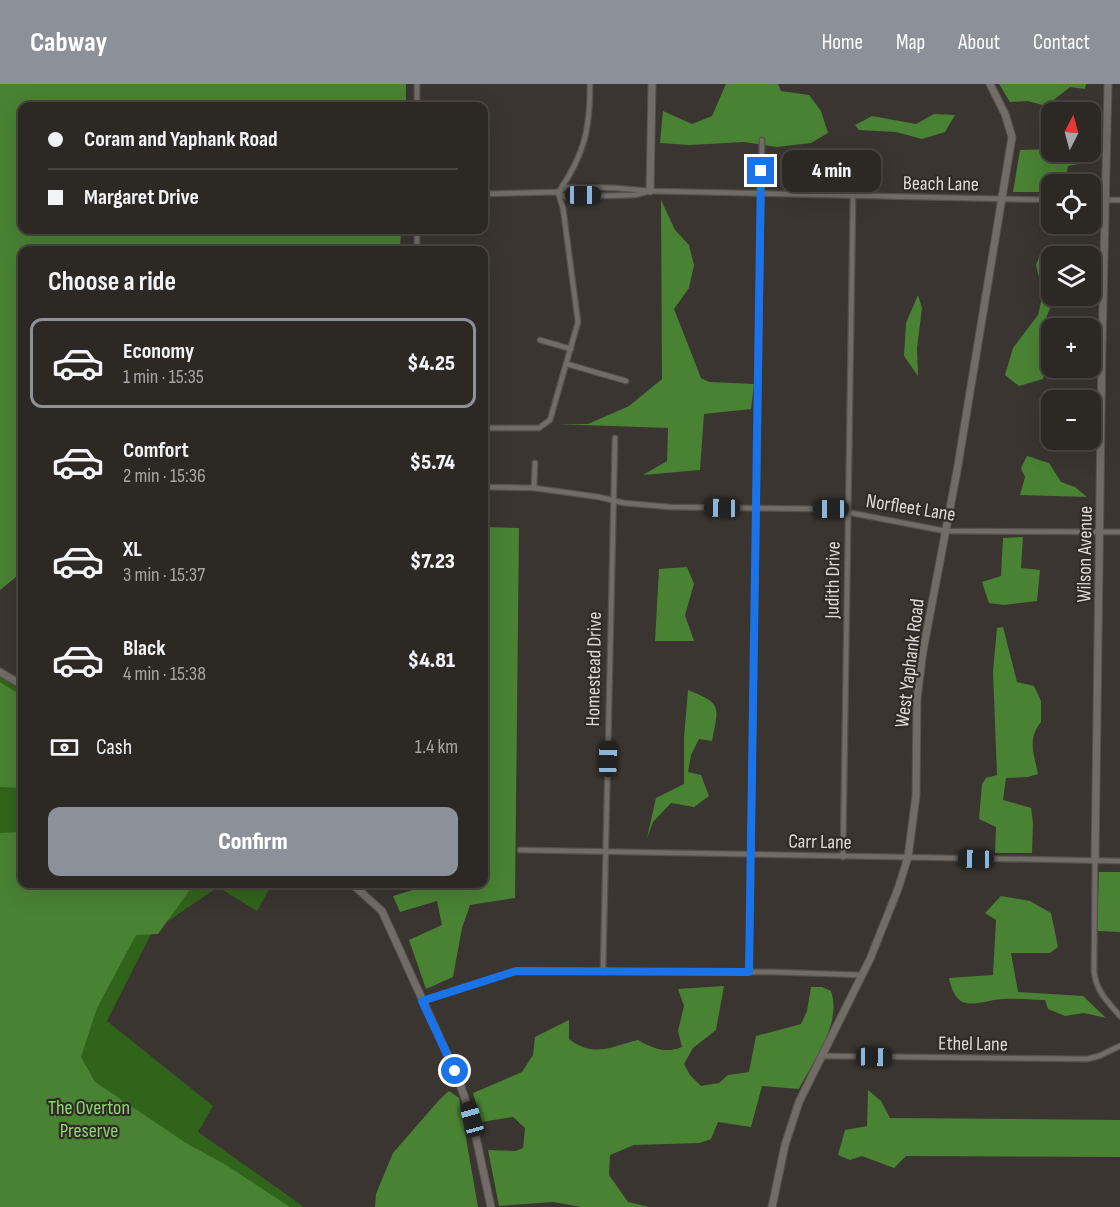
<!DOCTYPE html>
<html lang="en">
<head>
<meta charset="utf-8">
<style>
  :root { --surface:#2c2824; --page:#383431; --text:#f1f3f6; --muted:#a6a6a6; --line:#484441; --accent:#8c9099 }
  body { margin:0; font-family:"Sofia Sans Condensed",sans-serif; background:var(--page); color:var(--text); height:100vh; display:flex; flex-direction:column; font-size:22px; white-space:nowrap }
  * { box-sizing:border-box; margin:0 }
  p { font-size:20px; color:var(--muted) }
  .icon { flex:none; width:33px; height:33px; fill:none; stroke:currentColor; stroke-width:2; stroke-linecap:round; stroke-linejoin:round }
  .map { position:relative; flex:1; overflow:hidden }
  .panel { position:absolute; left:18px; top:162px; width:470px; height:642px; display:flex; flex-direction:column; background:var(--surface); border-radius:12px; box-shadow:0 6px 24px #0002,0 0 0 2px var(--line) }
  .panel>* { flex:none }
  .hud { position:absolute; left:18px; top:18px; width:470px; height:132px; border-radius:12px; box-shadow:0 6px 24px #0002,0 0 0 2px var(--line); display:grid; align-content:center; height:132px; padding:0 30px; background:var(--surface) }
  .needle { width:39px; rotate:6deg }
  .tools { position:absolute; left:1041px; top:18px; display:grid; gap:12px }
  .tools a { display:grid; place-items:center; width:60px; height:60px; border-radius:12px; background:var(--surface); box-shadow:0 6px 24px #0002,0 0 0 2px var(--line); font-size:30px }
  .end { position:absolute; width:27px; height:27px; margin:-14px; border:8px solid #1a73e8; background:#fff; box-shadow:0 0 0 3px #fff }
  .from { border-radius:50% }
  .bubble { position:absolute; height:42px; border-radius:12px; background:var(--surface); box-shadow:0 6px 24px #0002,0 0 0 2px var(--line); font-size:20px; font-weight:800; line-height:42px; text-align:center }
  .car { position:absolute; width:18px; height:36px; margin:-18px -9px; border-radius:8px; box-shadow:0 0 4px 2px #0007; background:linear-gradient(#222 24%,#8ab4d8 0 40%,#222 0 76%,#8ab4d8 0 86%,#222 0) }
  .hud b { display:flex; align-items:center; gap:21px; height:57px; font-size:22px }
  .hud b+b { border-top:2px solid var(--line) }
  .hud i { width:15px; height:15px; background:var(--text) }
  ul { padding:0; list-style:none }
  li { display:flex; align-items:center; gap:18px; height:90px; margin:0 12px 9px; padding:0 18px; border:3px solid transparent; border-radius:12px }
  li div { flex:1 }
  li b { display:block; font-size:22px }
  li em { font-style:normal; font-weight:800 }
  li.current { border-color:var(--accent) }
  li>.icon { width:54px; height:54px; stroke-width:1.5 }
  h2 { padding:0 30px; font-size:27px; line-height:72px }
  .pay { display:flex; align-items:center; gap:15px; height:66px; padding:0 30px; font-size:22px }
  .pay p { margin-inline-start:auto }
  .cta { display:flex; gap:12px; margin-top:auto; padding:12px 30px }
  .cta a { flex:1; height:69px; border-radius:12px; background:var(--accent); color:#fff; font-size:24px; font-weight:800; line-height:69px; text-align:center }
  header { display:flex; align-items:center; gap:36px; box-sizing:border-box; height:84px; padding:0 30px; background:var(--accent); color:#fff }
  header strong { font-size:28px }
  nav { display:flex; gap:33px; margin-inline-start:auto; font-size:21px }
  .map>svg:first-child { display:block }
</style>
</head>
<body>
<header>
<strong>Cabway</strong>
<nav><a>Home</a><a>Map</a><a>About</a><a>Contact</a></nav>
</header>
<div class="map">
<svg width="1120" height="1123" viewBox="0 0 1120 1123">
  <rect width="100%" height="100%" fill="#3a3530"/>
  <path fill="#31641b" d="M0 592 22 607V800H272L257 827 218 803 152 848 107 937 213 1022 198 1048 304 1123H0Z"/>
  <g fill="#498233">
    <path d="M0 0H406V22H22V146H401L400 166H22V488L0 506Z"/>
    <path d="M726 0H778L781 7 809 11 821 27 828 49 811 59 777 63 744 58 690 61 660 59 663 27 692 40 712 32Z"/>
    <path d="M999 0H1086L1085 5 1070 3 1046 22 1028 17 1010 18Z"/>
    <path d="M934 30 955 31 945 48 922 55 896 48 859 46 855 41 872 32 916 40Z"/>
    <path d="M1051 65 1052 68H1090L1091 65H1100L1093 77 1068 82 1065 100H1052L1051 108H1013L1020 66Z"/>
    <path d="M661 116 675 146 689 161 694 181 689 204 674 225 701 294 709 298 754 300 751 325 704 330 700 386 643 391 667 377 668 344 556 340H588L629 322 662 295Z"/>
    <path d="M1042 166 1051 188 1052 212H1055L1044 239 1049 257 1043 295 1019 302 1005 291 1013 264 1038 231 1043 209 1036 181Z"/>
    <path d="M918 211 922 224 917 264 918 292 904 272 906 239Z"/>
    <path d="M1027 372 1049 379 1061 398 1075 403 1087 413 1020 411 1025 393 1021 384Z"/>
    <path d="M483 443 519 444 515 814 470 821 462 844 453 893 426 905 409 856 442 841 437 817 400 828 393 812 433 800H483Z"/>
    <path d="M1023 453 1021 484 1040 486 1037 517 1004 521 989 519 982 498 1001 492 1003 454Z"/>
    <path d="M687 483 694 500 685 531 694 557H655L659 485Z"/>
    <path d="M1003 543 1017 598 1034 602 1041 617V638C1027 655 1034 670 1038 690L1028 693 1006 694 1003 716 1031 724 1033 739 1032 769H995L996 743 979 735 982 700 986 694 997 691 993 587 997 544Z"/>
    <path d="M0 598 22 612V704L0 703Z"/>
    <path d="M688 606C722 620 719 621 712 657L699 655 691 671 688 688 701 691 709 712 694 723 671 719 653 738 647 754 656 714 684 700V654Z"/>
    <path d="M22 748V800H194L158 850 136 851 97 924 81 973 95 998 186 1059 226 1081 290 1123H0V749Z"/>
    <path d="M1099 788H1120V848L1097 847Z"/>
    <path d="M1001 812 1030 817 1051 829 1058 863 1050 869H1011L1018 908 1083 912 1106 934 1084 929 1065 932 1048 925 1045 916C1032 916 1017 914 1003 915 976 917 957 932 949 894L993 891 996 836 985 829Z"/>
    <path d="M724 902 716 946 693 964 684 980 690 991 701 1002 719 999 728 991 749 988 756 952 801 940 807 927 811 903H822L831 907C842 940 814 976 799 1005L762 1002 751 1043 718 1038 711 1055 700 1059 634 1061 610 1071 609 1091 628 1118 649 1123H581L553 1118 499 1122 488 1066 516 1067 523 1064 525 1044 513 1033 481 1038 473 1009 522 988 533 971 535 953 569 936V955C594 974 610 963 638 956 652 964 665 970 682 963L678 947 684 922 678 905Z"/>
    <path d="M868 1006 881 1017 890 1034 1120 1036V1073L906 1072 894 1084 862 1072 850 1076 838 1071 845 1046 867 1042Z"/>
    <path d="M449 1007 459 1014 478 1123H375L376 1110 393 1069 440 1015Z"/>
  </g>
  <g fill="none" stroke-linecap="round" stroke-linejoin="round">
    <g stroke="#56514e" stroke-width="7">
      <g id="street">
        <path d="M417 0V22"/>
        <path d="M560 106C585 69 590 44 590 0"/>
        <path d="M558 108 566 103 616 104 650 107 1052 116"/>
        <path d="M483 110 558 108 565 113 635 111 646 108"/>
        <path d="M1090 116H1120"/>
        <path d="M417 146V166"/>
        <path d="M540 256 571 265"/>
        <path d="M567 280 626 297"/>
        <path d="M483 344H539L550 336 578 238 563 124 558 108"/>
        <path d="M483 403 534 404 599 413 624 419 670 423 831 425 945 447 1120 448"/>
        <path d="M534 404 535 379"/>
        <path d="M520 766 1120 777"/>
        <path d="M843 773 853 112"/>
        <path d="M1095 777 1094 887C1096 907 1107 917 1120 932"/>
        <path d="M603 888 615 354"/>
        <path d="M749 888 762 56"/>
        <path d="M422 917 516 887 773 888 862 891"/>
        <path d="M823 972 1087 975 1099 972 1120 962"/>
      </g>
    </g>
    <g stroke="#56514e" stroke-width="9">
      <g id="secondary">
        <path d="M650 107 652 0"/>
        <path d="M0 588 22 601"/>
        <path d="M1095 777 1102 262 1108 0"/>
        <path d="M352 800 382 827 458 994 472 1035 491 1123"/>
        <path d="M772 1123 785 1061 799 1018 870 875 898 805 908 773 916 712 917 614 923 567 957 387 1012 53 1005 30 990 0"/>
      </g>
    </g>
    <use href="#street" stroke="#726c67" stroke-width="4.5"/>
    <use href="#secondary" stroke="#726c67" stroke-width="7"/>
  </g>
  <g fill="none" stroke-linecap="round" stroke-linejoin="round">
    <path stroke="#1a73e8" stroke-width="8" d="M455 987 422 917 516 887 749 888 761 87"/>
  </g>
  <g text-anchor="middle" stroke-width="4.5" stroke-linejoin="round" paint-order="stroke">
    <g font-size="20" fill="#dedad8" stroke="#302b27">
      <text transform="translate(941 99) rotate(1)" y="7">Beach Lane</text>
      <text transform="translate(911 423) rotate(9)" y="7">Norfleet Lane</text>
      <text transform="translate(1084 470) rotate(-89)" y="7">Wilson Avenue</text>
      <text transform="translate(832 496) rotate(-89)" y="7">Judith Drive</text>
      <text transform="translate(909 579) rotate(-83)" y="7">West Yaphank Road</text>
      <text transform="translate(593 585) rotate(-89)" y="7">Homestead Drive</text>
      <text transform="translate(820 757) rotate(1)" y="7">Carr Lane</text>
      <text transform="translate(973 959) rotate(1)" y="7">Ethel Lane</text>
    </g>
    <g font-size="20" fill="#8bd870" stroke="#302b27">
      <text x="89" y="1030">The Overton<tspan x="89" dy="23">Preserve</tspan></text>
    </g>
  </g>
</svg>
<div class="tools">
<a><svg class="needle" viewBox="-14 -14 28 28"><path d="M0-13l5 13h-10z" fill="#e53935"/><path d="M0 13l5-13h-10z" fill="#a6a6a6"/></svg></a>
<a><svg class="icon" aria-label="locate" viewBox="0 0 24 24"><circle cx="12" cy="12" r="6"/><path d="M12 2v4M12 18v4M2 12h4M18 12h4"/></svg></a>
<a><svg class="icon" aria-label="layers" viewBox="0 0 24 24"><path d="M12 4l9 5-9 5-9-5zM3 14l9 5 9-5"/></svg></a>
<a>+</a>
<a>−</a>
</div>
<i class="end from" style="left:455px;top:987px"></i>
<i class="end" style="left:761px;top:87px"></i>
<div class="bubble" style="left:782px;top:66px;width:99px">4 min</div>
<i class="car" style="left:583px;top:111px;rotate:90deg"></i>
<i class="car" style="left:722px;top:424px;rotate:271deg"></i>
<i class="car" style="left:831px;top:425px;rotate:270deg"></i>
<i class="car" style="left:608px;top:675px;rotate:1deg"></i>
<i class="car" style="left:976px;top:775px;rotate:271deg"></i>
<i class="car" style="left:874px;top:973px;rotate:91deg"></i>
<i class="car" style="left:472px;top:1035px;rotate:344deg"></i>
<div class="hud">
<b><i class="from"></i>Coram and Yaphank Road</b>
<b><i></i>Margaret Drive</b>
</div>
<section class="panel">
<h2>Choose a ride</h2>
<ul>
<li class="current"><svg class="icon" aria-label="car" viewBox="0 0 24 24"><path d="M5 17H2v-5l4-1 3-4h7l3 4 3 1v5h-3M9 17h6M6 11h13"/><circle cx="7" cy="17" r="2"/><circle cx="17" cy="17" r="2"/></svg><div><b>Economy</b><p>1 min · 15:35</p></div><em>$4.25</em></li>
<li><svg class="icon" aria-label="car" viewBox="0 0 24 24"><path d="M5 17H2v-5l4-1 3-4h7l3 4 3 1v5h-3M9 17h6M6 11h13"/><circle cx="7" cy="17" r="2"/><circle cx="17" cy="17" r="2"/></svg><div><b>Comfort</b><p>2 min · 15:36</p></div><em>$5.74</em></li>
<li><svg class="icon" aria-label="car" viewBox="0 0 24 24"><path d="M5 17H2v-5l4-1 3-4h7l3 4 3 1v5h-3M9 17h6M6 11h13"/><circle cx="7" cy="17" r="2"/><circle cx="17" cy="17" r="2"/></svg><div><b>XL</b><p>3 min · 15:37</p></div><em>$7.23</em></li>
<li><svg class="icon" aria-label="car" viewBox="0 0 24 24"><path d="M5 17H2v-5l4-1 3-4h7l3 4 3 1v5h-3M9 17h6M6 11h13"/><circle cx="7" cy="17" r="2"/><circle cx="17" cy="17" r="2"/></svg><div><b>Black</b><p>4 min · 15:38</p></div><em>$4.81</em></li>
</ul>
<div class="pay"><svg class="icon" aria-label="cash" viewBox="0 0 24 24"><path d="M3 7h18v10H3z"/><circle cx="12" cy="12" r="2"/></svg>Cash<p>1.4 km</p></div>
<div class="cta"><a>Confirm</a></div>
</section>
</div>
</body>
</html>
